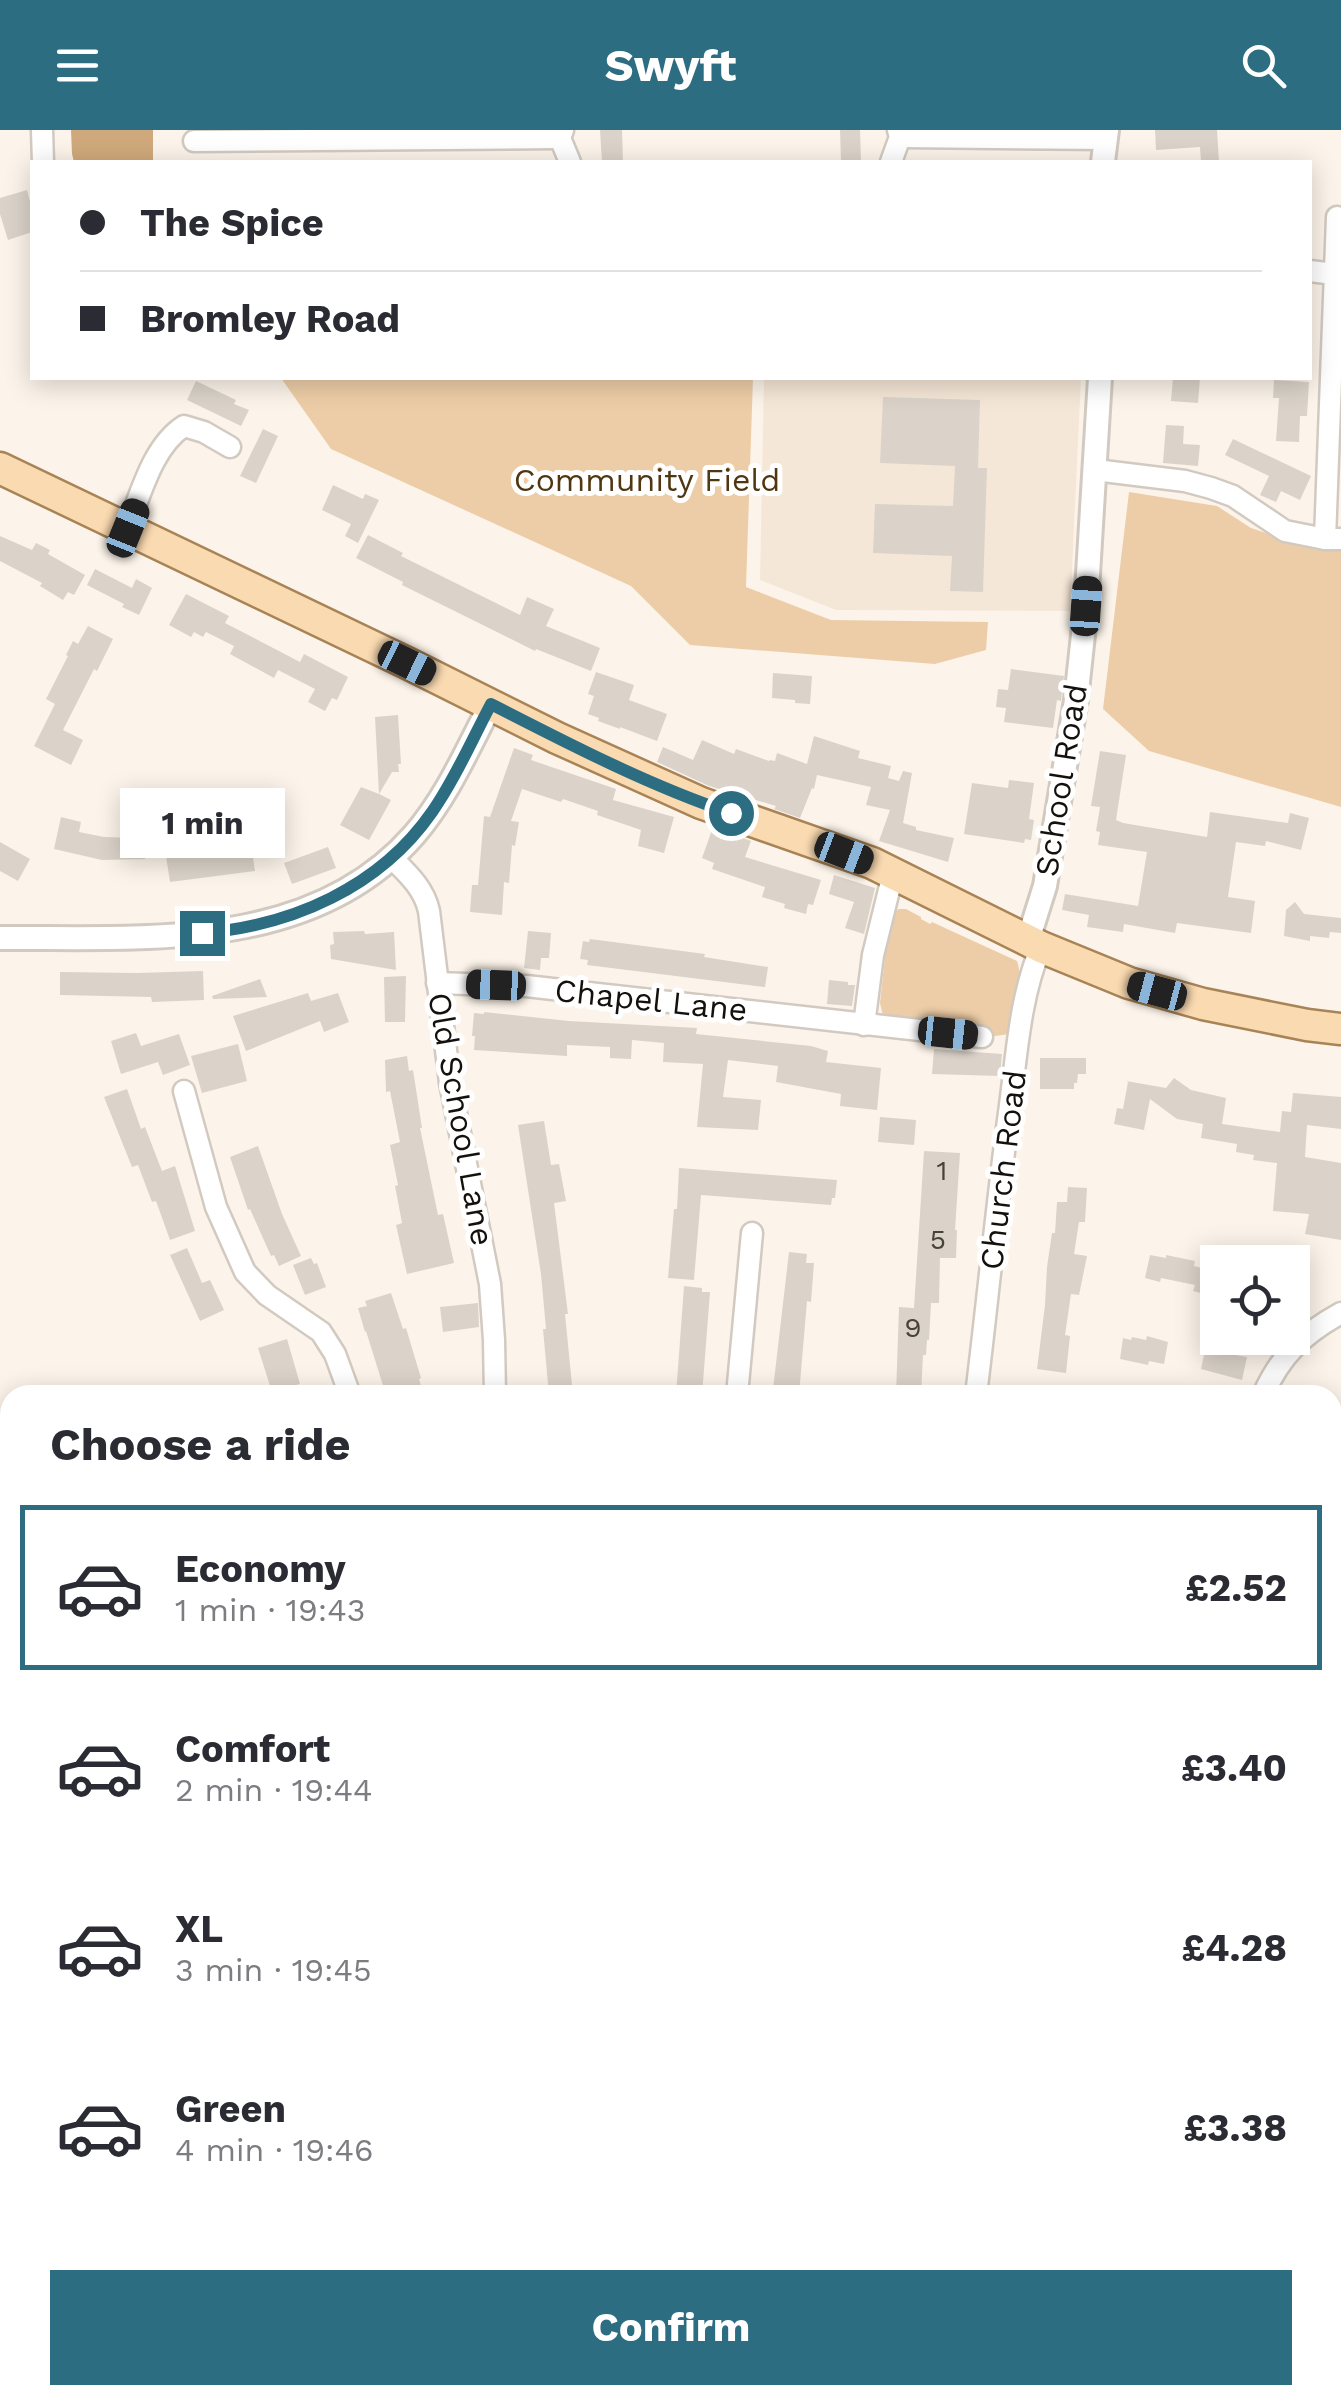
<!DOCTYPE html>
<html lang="en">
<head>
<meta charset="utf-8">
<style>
  :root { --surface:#fff; --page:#f2f2f3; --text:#2b2b33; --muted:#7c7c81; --line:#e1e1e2; --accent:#2d6d81 }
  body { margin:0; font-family:"Work Sans",sans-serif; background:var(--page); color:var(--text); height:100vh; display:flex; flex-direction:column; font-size:38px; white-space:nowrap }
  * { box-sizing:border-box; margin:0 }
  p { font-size:32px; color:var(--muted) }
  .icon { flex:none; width:55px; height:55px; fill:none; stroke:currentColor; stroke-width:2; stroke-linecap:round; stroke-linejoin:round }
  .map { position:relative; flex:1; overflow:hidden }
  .side { position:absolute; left:0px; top:1255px; width:1342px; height:1020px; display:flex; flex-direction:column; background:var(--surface); border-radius:30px 30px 0 0; box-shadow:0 5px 25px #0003 }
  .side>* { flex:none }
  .top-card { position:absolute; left:30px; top:30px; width:1282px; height:220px; border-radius:0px; box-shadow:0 5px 25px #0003; display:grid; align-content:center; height:220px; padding:0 50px; background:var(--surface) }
  .fabs { position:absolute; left:1200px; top:1115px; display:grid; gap:20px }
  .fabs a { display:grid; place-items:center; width:110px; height:110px; border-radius:0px; background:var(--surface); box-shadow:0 5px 25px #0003; font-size:50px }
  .end { position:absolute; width:45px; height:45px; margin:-22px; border:12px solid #2d6d81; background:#fff; box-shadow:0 0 0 5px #fff }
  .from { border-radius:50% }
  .bubble { position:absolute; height:70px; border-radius:0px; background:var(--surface); box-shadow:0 5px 25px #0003; font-size:32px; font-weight:700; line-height:70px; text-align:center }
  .car { position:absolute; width:30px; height:60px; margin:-30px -15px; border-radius:12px; box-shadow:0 0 8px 2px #0007; background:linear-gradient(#222 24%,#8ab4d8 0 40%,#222 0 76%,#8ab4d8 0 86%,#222 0) }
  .top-card b { display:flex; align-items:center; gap:35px; height:95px; font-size:38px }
  .top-card b+b { border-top:2px solid var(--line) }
  .top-card i { width:25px; height:25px; background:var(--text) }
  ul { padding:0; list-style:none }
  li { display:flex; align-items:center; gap:30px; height:165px; margin:0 20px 15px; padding:0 30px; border:5px solid transparent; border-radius:0px }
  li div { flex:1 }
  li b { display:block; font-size:38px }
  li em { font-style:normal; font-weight:700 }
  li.current { border-color:var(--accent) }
  li>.icon { width:90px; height:90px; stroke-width:1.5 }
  h2 { padding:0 50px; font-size:45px; line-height:120px }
  .cta { display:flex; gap:20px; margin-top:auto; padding:20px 50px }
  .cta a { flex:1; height:115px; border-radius:0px; background:var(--accent); color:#fff; font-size:40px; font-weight:700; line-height:115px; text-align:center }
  header { display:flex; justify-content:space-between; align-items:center; height:130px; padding:0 50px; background:var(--accent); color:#fff; font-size:45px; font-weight:700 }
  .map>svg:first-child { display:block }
</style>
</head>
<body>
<header><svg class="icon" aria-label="menu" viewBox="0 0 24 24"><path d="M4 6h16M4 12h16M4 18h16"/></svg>Swyft<svg class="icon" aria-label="search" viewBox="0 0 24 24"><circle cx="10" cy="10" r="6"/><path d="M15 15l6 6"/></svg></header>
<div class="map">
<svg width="1341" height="2275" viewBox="0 0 1341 2275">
  <rect width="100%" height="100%" fill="#fcf4ea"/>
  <path fill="#f5e7d7" d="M764 248H1081L1070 481 836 480 760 450Z"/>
  <g fill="#edcda7">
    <path d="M281 248H753L746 457 831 490 988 492 986 520 935 534 690 515 631 456 331 319Z"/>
    <path d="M1129 362 1217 376 1251 398 1299 414 1341 421V677L1149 621 1103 579Z"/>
    <path d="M899 779H906L921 787V789L930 794 932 792 1017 831C1024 851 1016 877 1013 897L1010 904 995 906 884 890 880 873 889 791 891 783Z"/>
    <path d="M1341 1787V2205L1333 2209 1332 1792Z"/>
    <path d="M1101 2265H1238L1223 2275H1106Z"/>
  </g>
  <path fill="#cfa97b" d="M71 0H153V32H74L72 24Z"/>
  <g fill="#dbd3c9">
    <path d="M600 0H622L623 32H602Z"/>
    <path d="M840 0H860L861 32H841Z"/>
    <path d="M1155 0H1217L1219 32H1201L1200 17 1156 20Z"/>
    <path d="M27 60 32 79V102L8 110 0 84V68Z"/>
    <path d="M1173 248H1200L1198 273 1171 271Z"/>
    <path d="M1274 250 1309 252 1307 286H1300L1299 312 1276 311 1279 268H1273Z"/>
    <path d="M196 251 236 270 234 274 249 280 241 296 187 270Z"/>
    <path d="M883 267 980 270 978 338H987L983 462 950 461 952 426 873 423 875 374 953 376 955 336 880 333Z"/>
    <path d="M1166 295 1184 296 1183 314 1200 315 1198 336 1163 333Z"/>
    <path d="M263 299 278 306 256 353 240 346Z"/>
    <path d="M1233 309 1311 346 1300 370 1281 361 1276 372 1260 365 1269 346 1225 325Z"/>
    <path d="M333 355 363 369 365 364 379 370 358 413 345 406 351 394 322 380Z"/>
    <path d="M368 405 403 423 401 426 520 485 527 467 554 479 546 496 600 518 591 541 536 519 535 521 402 455 403 452 356 428Z"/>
    <path d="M0 406 32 420 36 413 50 420 48 424 85 445 74 465 68 462 63 470 40 456 42 453 0 431Z"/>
    <path d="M95 439 132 458 136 449 152 458 139 485 122 477 124 474 87 455Z"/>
    <path d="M186 464 229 486 225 493 300 532 304 524 348 547 337 570 332 568 325 581 308 572 315 559 278 540 274 548 230 524 234 516 206 502 203 507 194 502 191 507 169 495Z"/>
    <path d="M88 496 113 509 97 541 94 539 63 600 83 610 71 635 34 616 55 574 46 569 68 526 66 525 73 511 78 514Z"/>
    <path d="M1011 539 1064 546 1061 571 1057 570 1053 598 1004 592 1006 578 996 577 998 559 1008 560Z"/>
    <path d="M596 542 634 555 629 570 667 584 657 611 620 597V599L598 591 599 588 588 584 594 566 588 564Z"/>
    <path d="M773 543 812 546 810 574 795 573V570L772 568Z"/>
    <path d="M398 585 401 634H398L399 642H392L379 664 391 670 369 710 340 695 361 657 379 664 375 587Z"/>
    <path d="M814 606 860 621 858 628 891 636 888 648 899 651 903 641 912 643 903 693 916 697V700L954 708 948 732 879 711 890 680 866 675 871 657 817 645 814 659 812 658 800 688 774 679 776 676 709 656 657 632 663 617 693 630 702 610 734 624 736 619 769 631 770 630 775 631 777 623 807 634Z"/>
    <path d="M514 618 533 625 531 630 616 659 613 670 674 687 664 723 638 716 641 700 597 685 598 681 563 669 561 672 522 659 511 691 519 692 515 716 512 715 509 753 504 752 502 785 470 782 472 755H478L484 686 490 687Z"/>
    <path d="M1100 621 1126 625 1116 690 1123 693 1207 707 1210 682 1288 693 1290 683 1309 688 1301 720 1266 711 1265 716 1236 712 1228 767 1255 771 1251 803 1177 793 1175 803 1124 794 1123 802 1087 797 1089 785 1062 780 1065 764 1138 776 1147 722 1098 715 1100 702 1096 701 1100 677 1091 676Z"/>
    <path d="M1009 650 1034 653 1029 689 1034 690 1031 710 1025 709 1024 713 964 704 972 653 1008 658Z"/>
    <path d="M61 687 81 692 79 702 104 707 138 708 139 712H145V729L102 730 54 719Z"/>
    <path d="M713 697 751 711 745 727 821 750 813 775 808 774 806 784 784 778 785 774 762 767 765 757 712 739 714 733 702 728Z"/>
    <path d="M0 712 30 729 18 751 0 741Z"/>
    <path d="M251 715 255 741 170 752 166 726Z"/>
    <path d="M328 717 336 738 292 754 284 733Z"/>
    <path d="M834 745 875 758 864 804 845 798 854 772 829 764Z"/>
    <path d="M1295 772 1304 784 1341 788V803L1330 802 1329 808 1310 806V811L1284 806 1286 780Z"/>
    <path d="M364 801 365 804 394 802 396 840 331 829 330 815 334 814 333 802Z"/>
    <path d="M528 801 551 803 549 828H541L540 840 524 838Z"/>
    <path d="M590 809 705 824 704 827 768 837 765 857 587 835 588 830 580 829 583 811 589 812Z"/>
    <path d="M203 841 204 870 152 872 151 867 60 865V842L137 843Z"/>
    <path d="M406 846 405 892H385L384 847Z"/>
    <path d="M260 849 267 867 213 869 212 866Z"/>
    <path d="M829 850 848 852V855H855L852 876 827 874Z"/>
    <path d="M308 863 311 871 338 863 349 892 324 902 320 891 246 921 233 886Z"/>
    <path d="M484 882 569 891 697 898 696 904 811 916 828 921 826 932 881 938 877 980 840 976 841 964 776 952 778 936 728 930 723 967 761 970 758 1000 697 997 703 934 663 932 664 913 632 910 631 929 610 928V917L567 915V926L474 920 475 906H472L474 883 484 884Z"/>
    <path d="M136 903 141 916 179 904 190 935 163 945 158 932 121 944 111 911Z"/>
    <path d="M238 914 247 951 202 963 191 926Z"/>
    <path d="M934 919 1002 924 1000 946 932 944Z"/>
    <path d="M407 926 409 941 413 940 422 998H420L438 1085 443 1084 454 1133 407 1144 396 1095 402 1093 395 1056 398 1055 390 1015 400 1012 390 961 386 962 385 930Z"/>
    <path d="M1040 928H1086V944H1078L1077 953H1074V959H1040Z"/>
    <path d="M1174 948 1191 960 1226 968 1222 994 1280 1002 1282 981 1291 982 1293 963 1341 967V999L1307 995 1305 1027 1341 1033V1110L1305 1104 1309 1084 1273 1081 1277 1033 1253 1030 1254 1025 1236 1022 1237 1014 1201 1008 1203 994 1177 989 1150 969 1144 1000 1114 994 1117 978 1123 979 1128 952 1126 951 1166 958Z"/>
    <path d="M127 959 141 999 145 997 162 1041 175 1036 195 1101 170 1110 156 1071 152 1072 138 1035 132 1037 104 967Z"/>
    <path d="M880 987 916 990 914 1015 878 1012Z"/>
    <path d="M544 991 551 1035 559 1034 566 1071 554 1073 568 1184H565L573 1265H549L543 1199H546L541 1144 518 995Z"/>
    <path d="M258 1016 282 1084 301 1126 279 1136 274 1125 271 1126 250 1079 248 1080 230 1027Z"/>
    <path d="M924 1021 960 1023 955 1100H957L956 1128H940L939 1173H931L929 1210H927L926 1225H923L921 1265H896L899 1177 914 1178Z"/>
    <path d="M679 1038 837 1050 835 1068H832L831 1075 701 1065 694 1150 668 1148 674 1079H677Z"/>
    <path d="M1068 1057 1087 1058 1085 1092H1079L1074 1124 1087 1126 1079 1165 1071 1164 1065 1205 1070 1206 1066 1243 1037 1239 1045 1175 1047 1137 1052 1103H1055L1057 1072H1067Z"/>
    <path d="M187 1118 202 1153 210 1150 224 1180 200 1191 170 1125Z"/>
    <path d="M789 1122 807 1124 806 1133H814L811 1172 807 1171 799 1265H775L776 1260H773L775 1242Z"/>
    <path d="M1150 1125 1166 1128V1125L1195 1131 1194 1136 1218 1142V1164L1213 1163 1212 1166 1193 1161 1195 1155 1161 1148 1160 1152 1145 1148Z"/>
    <path d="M311 1128 314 1134 317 1133 326 1157 305 1165 293 1135Z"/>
    <path d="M684 1156 702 1158V1162H710L702 1265H676Z"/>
    <path d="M391 1163 403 1199 406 1198 421 1248 419 1249 424 1265H386L366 1201 365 1202 358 1178 367 1176 365 1171Z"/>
    <path d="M478 1173 479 1197 443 1202 440 1177Z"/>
    <path d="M1147 1206 1168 1212 1164 1234 1149 1231 1148 1235 1120 1229 1123 1208 1131 1210 1132 1207 1146 1210Z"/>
    <path d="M287 1209 300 1254 272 1262 258 1218Z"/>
    <path d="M1205 1220 1247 1227 1242 1250 1201 1239Z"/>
  </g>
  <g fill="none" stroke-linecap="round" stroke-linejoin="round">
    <g stroke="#d2cac0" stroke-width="25">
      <g id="minor">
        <path d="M42 0 43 32"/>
        <path d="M563 0 560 8 570 32"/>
        <path d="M900 7 1106 9"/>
        <path d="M194 11 560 8"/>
        <path d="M891 32 900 7 898 0"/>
        <path d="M1310 141 1334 144"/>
        <path d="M1095 340 1185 351 1211 358 1233 366 1285 401 1325 409H1341"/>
        <path d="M127 398C141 364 152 317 184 296L204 302 230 317"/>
        <path d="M1325 409 1337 87"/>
        <path d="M391 727C407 743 424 758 429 781L450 953 490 1154 494 1210 495 1265"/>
        <path d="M437 853 526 856 982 907"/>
        <path d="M864 895 873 825 893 744"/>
        <path d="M184 961 216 1077 245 1142 267 1165 321 1202 335 1224 350 1265"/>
        <path d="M737 1265 752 1103"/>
        <path d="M976 1265C988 1168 997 1071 1010 975 1017 922 1020 867 1041 817"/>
        <path d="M1263 1265C1281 1225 1303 1204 1341 1183"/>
        <path d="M1332 1675 1341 1669"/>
        <path d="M971 2265 972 2275"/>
        <path d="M892 2275V2265"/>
        <path d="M1305 2275 1322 2265"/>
      </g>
    </g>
    <g stroke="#d2cac0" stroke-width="28">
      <g id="tertiary">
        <path d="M1103 32 1107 0"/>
        <path d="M0 808C142 807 311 823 414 705 447 667 468 618 491 574"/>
        <path d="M1028 810 1045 756 1076 570 1086 477 1100 248"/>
      </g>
    </g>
    <g stroke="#a88356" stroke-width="35">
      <path id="primary" d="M0 338 407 533 557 608 701 673 872 733 1041 817 1129 853 1203 874 1307 895 1341 899"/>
    </g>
    <use href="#minor" stroke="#fff" stroke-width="20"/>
    <use href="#tertiary" stroke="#fff" stroke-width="22"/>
    <use href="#primary" stroke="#fadab1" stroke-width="30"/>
  </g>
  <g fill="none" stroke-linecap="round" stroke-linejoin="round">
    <path stroke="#2d6d81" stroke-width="12" d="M202 803C292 796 380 757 432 682 455 649 472 610 491 574 567 613 650 656 731 683"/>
  </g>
  <g text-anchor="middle" stroke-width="10" stroke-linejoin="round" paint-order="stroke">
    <g font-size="28" fill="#46423c">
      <text x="942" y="1050">1</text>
      <text x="938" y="1119">5</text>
      <text x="913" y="1207">9</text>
    </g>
    <g font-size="32" fill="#513612" stroke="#fff">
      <text x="647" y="361">Community Field</text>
    </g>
    <g font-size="32" fill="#14110d" stroke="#fff">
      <text transform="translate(1061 650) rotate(-81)" y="11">School Road</text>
      <text transform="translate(651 870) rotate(6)" y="11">Chapel Lane</text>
      <text transform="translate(461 989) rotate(80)" y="11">Old School Lane</text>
      <text transform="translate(1003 1040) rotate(-83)" y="11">Church Road</text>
    </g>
  </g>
</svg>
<div class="fabs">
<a><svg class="icon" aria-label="locate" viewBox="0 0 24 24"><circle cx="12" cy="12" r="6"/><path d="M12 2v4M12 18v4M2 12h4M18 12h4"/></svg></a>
</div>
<i class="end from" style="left:731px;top:683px"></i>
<i class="end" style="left:202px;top:803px"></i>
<div class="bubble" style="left:120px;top:658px;width:165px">1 min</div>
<i class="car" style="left:128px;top:398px;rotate:22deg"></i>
<i class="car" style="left:1086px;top:476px;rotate:4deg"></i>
<i class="car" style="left:407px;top:533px;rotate:116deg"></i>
<i class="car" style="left:844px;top:723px;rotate:111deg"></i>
<i class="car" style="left:496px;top:855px;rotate:272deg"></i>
<i class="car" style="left:1157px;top:861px;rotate:285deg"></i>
<i class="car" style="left:948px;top:903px;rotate:96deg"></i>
<div class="top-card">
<b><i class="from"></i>The Spice</b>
<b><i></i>Bromley Road</b>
</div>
<section class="side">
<h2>Choose a ride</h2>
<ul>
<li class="current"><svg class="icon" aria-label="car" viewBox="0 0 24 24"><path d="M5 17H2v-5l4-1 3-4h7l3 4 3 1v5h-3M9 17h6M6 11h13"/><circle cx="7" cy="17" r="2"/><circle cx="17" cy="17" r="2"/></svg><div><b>Economy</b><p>1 min · 19:43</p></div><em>£2.52</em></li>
<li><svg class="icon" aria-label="car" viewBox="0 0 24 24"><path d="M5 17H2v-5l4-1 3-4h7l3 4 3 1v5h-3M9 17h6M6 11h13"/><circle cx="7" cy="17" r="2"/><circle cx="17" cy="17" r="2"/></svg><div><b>Comfort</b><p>2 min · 19:44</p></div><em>£3.40</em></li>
<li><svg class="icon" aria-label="car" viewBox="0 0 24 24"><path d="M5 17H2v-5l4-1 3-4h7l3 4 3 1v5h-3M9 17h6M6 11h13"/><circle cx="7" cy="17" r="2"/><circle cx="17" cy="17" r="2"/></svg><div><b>XL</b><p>3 min · 19:45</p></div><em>£4.28</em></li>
<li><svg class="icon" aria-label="car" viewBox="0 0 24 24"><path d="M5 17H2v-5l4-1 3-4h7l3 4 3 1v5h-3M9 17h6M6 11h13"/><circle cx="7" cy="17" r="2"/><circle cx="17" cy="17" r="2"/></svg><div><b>Green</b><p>4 min · 19:46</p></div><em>£3.38</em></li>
</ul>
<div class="cta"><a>Confirm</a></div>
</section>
</div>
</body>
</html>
